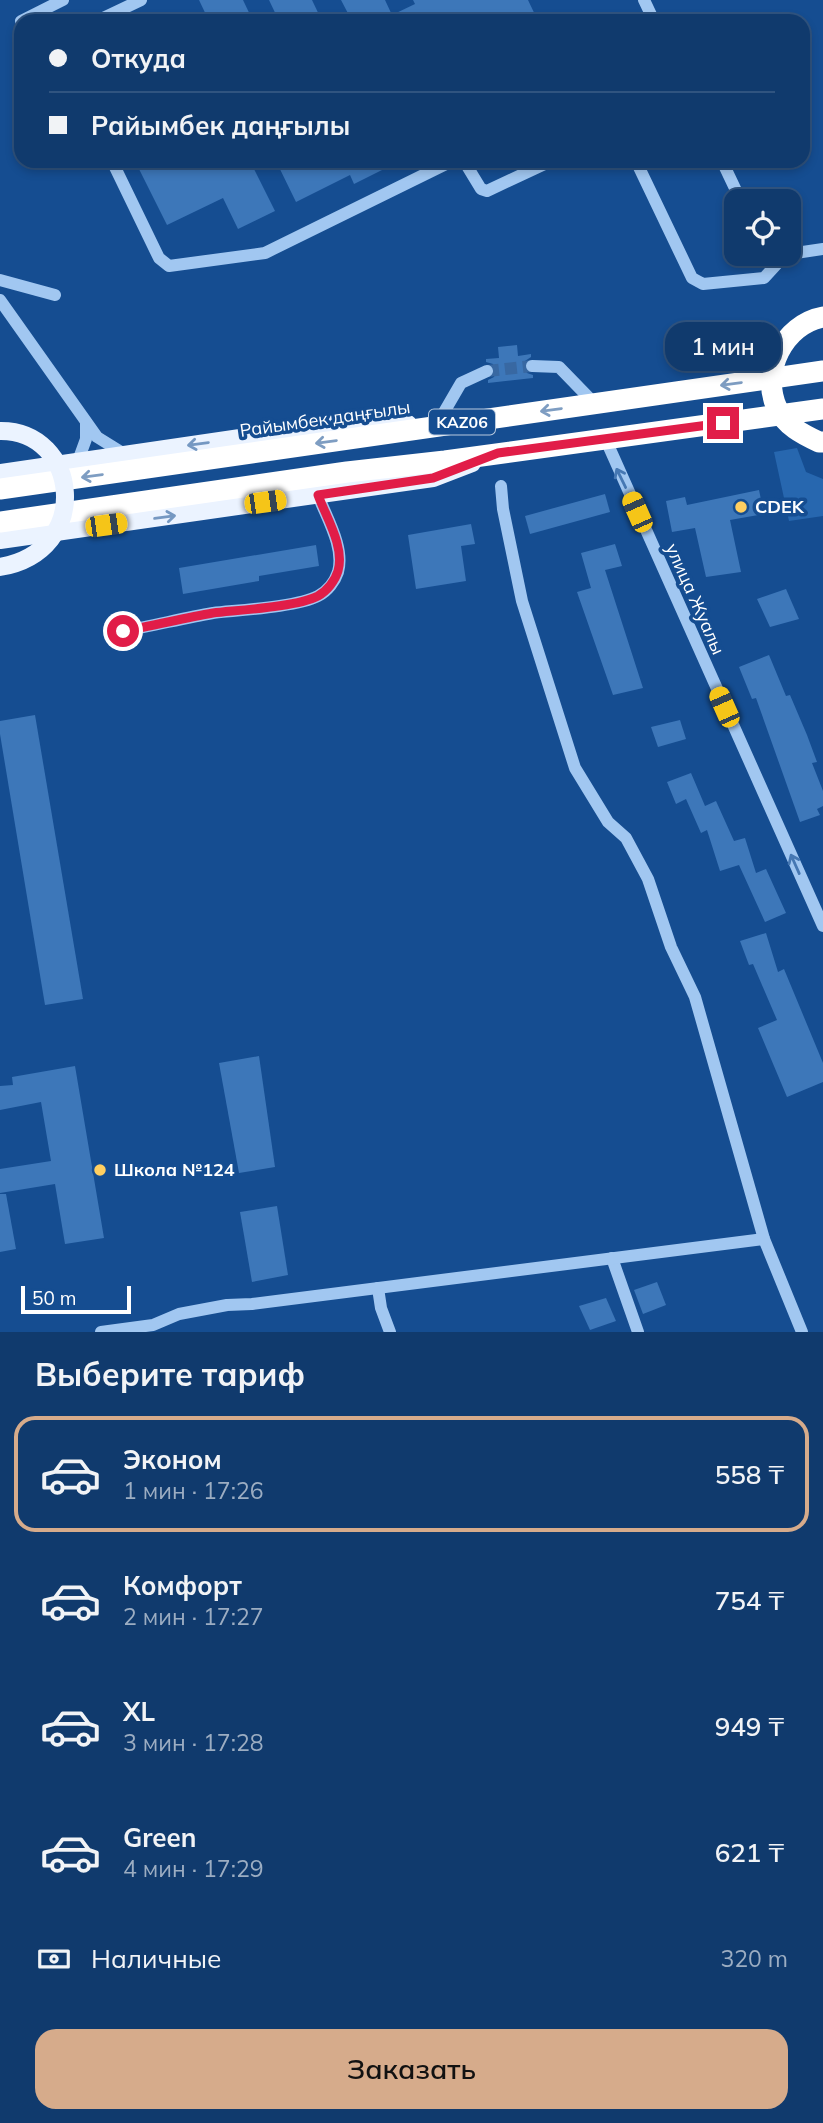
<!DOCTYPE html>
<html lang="ru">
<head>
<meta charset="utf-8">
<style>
  :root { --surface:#103a6d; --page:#1e4575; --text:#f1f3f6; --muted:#9cadc2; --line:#305480; --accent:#d6ab8b }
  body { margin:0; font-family:Mulish,sans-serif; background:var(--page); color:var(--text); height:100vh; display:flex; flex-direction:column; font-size:26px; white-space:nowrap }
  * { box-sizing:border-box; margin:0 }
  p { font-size:23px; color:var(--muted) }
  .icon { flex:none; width:38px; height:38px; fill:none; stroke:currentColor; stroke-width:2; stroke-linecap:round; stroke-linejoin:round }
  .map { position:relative; height:1332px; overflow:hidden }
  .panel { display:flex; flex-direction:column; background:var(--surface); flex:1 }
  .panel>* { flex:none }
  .guide { position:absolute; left:14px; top:14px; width:796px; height:154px; border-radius:21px; box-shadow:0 4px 10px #0003,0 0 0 2px var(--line); display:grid; align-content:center; height:154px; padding:0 35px; background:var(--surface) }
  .tools { position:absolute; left:724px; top:189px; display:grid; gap:14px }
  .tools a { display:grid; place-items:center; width:77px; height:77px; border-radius:14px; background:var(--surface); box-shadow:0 4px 10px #0003,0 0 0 2px var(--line); font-size:35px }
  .scale { position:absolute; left:21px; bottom:18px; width:110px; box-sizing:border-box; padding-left:7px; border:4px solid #fff; border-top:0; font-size:19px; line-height:24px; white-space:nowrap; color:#fff; -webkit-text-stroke:5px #154d91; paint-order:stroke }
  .end { position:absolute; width:32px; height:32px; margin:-16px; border:9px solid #e11d48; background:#fff; box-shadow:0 0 0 4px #fff }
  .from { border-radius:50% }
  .bubble { position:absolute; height:49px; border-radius:21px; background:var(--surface); box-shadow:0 4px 10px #0003,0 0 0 2px var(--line); font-size:23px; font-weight:600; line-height:49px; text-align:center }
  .car { position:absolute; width:21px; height:42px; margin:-21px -10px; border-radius:9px; box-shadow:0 0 5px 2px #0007; background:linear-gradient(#f5c518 24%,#345 0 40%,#f5c518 0 76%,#345 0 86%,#f5c518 0) }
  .guide b { display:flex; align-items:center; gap:24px; height:66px; font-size:26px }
  .guide b+b { border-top:2px solid var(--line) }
  .guide i { width:18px; height:18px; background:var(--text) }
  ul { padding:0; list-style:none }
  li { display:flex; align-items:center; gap:21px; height:116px; margin:0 14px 10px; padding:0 21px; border:4px solid transparent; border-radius:21px }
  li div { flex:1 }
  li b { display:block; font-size:26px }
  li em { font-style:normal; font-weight:600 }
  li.on { border-color:var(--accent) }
  li>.icon { width:63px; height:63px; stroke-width:1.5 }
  h2 { padding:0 35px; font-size:32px; line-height:84px }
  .pay { display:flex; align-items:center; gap:18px; height:77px; padding:0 35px; font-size:26px }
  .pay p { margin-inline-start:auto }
  .cta { display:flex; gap:14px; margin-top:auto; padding:14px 35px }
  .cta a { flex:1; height:80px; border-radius:21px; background:var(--accent); color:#111; font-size:28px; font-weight:600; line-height:80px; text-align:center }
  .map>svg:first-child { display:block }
</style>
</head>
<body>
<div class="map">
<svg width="823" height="1332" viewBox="0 0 823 1332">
  <rect width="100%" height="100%" fill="#154d91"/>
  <path fill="#2767af" d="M797 448 806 472 823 479V516L789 521 774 452Z"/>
  <g fill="#3d77b9">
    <path d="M199 0H243L253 21H209Z"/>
    <path d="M269 0H312L322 21H279Z"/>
    <path d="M341 0H385L392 15 415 4 413 0H528L538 21H352Z"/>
    <path d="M135 161H250L275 211 238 229 223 198 167 225Z"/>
    <path d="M276 161H400L354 184 350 175 296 202Z"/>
    <path d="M517 345 518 356 531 354V357L525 361 523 366 527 373 533 375V378L488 383V380L494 377 496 371 493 364 486 362V359L499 358 498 347Z"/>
    <path d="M759 490 764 514 730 520 741 572 706 577 695 528 672 532 666 501 685 497 687 505Z"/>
    <path d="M605 494 610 512 530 534 525 516Z"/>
    <path d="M471 524 475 544 461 546 466 581 416 589 408 535Z"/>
    <path d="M615 544 622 566 605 570 643 688 613 695 577 592 591 588 581 553Z"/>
    <path d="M316 545 319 566 259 576V581L183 594 179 568Z"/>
    <path d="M786 589 799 619 770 627 757 599Z"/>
    <path d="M769 655 786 696 790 695 807 735 817 762 812 763 823 791V806L817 809 820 815 800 822 756 698 752 699 739 667Z"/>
    <path d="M35 715 83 999 45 1005 0 734V721Z"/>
    <path d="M680 720 686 739 658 747 651 727Z"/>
    <path d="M691 773 705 806 716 801 734 841 745 838 756 873 766 869 786 913 765 922 739 865 720 871 707 830 701 833 686 799 676 804 667 782Z"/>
    <path d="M766 933 778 972 784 969 823 1063V1082L787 1097 758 1028 777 1020 753 964 749 965 740 941Z"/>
    <path d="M259 1056 275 1167 239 1173 219 1063Z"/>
    <path d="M75 1066 104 1238 65 1244 55 1184 0 1193V1169L51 1161 41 1102 0 1110V1086L13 1085 12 1077Z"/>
    <path d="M0 1194H6L16 1249 0 1252Z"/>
    <path d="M277 1206 288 1275 252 1282 240 1212Z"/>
    <path d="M657 1282 666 1305 643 1314 634 1290Z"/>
    <path d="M606 1298 616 1321 590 1330 579 1306Z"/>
  </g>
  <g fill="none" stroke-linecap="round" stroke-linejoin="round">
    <path stroke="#3868a2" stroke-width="12" stroke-dasharray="12 6" stroke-linecap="butt" d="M487 371 532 366"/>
    <g stroke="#a1c7f1" stroke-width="12">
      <path d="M644 0 654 21"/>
      <path d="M21 21 63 0"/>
      <path d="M97 21 141 0"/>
      <path d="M112 161 159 258 169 266 265 253 452 161"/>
      <path d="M464 161 481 189 487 191 551 161"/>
      <path d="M636 161 692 278 703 284 764 278 786 254"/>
      <path d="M722 161 741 201"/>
      <path d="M789 254 823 249"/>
      <path d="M0 280 55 295"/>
      <path d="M0 300 97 437 126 455"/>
      <path d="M532 366 559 367 594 403"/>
      <path d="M436 426 461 383 487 371"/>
      <path d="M605 438 823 926"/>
      <path d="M78 461 86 439V422"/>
      <path d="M501 486 503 509 522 601 575 768 608 822 626 838 648 879 671 947 695 997 764 1239 802 1332"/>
      <path d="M123 631C153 626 183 618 213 613 239 610 297 607 318 596 328 591 335 581 338 572 345 547 326 517 318 495"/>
      <path d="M612 1258 638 1332"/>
      <path d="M378 1288 381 1308 390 1332"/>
      <path d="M101 1332 153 1325 179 1314 227 1305 252 1304 764 1239"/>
    </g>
    <g stroke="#ebf3ff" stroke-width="18">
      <path d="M0 473 357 421 408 424"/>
      <path d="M0 540 433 478 472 463"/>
    </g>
    <g stroke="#fff" stroke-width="21">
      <path d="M0 489 823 371"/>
      <path d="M0 522 347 472 445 461 823 409"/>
    </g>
    <path stroke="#ebf3ff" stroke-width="18" d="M0 431C79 430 94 551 0 567"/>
    <path stroke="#fff" stroke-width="21" d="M823 317C784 324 760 372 777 408 786 426 802 434 819 442H823"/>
  </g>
  <defs><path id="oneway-shaft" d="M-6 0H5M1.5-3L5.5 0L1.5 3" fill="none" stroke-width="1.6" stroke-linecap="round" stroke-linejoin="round" transform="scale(1.75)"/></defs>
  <g stroke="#7e9dc2">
    <use href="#oneway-shaft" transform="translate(731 384) rotate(172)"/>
    <use href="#oneway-shaft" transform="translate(551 410) rotate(172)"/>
    <use href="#oneway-shaft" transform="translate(326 442) rotate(172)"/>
    <use href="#oneway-shaft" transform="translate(92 476) rotate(172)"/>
  </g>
  <g stroke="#7598c2">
    <use href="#oneway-shaft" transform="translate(198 444) rotate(172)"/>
    <use href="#oneway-shaft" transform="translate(165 517) rotate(-8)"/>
  </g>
  <g stroke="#4678b3">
    <use href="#oneway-shaft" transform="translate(621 478) rotate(-116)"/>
    <use href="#oneway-shaft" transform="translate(795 864) rotate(-114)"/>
  </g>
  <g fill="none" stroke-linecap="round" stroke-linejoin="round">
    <path stroke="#e11d48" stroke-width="9" d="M123 631C153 626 183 618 213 613 239 610 297 607 318 596 327 591 335 581 338 571 345 547 326 517 318 495L433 478 498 453 723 423"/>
  </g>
  <g fill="#ffcf61" stroke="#154d91" stroke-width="2.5">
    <circle cx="741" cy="507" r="7"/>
    <circle cx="100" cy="1170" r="7"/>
  </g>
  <g text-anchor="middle" stroke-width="7" stroke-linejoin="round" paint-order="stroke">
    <rect fill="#154d91" stroke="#b9cade" stroke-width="2" x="429" y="409.5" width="66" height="25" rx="5"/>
    <g font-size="16" font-weight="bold" fill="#fff">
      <text x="462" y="428">KАZ06</text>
    </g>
    <g font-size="18" fill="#fff" stroke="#154d91">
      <text transform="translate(325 419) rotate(-8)" y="6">Райымбек даңғылы</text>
      <text transform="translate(695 599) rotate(66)" y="6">улица Жуалы</text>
    </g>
    <g font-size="18" font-weight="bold" fill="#fff" stroke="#154d91" text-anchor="start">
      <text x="755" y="513">CDEK</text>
      <text x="114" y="1176">Школа №124</text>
    </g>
  </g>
</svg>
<div class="tools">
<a><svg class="icon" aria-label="locate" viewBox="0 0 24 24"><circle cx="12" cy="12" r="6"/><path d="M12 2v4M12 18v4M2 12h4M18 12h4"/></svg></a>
</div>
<div class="scale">50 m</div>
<i class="end from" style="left:123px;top:631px"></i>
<i class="end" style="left:723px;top:423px"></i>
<div class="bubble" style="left:665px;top:322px;width:116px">1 мин</div>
<i class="car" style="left:265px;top:502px;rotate:82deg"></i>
<i class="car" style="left:637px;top:512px;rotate:336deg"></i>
<i class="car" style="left:106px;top:525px;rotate:82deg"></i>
<i class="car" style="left:724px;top:707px;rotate:336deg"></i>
<div class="guide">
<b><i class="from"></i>Откуда</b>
<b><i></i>Райымбек даңғылы</b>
</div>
</div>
<section class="panel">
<h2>Выберите тариф</h2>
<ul>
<li class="on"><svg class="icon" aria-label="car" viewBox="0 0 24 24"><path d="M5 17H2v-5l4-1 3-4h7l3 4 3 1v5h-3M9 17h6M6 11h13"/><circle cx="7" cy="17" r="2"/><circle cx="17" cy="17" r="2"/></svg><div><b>Эконом</b><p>1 мин · 17:26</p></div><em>558 ₸</em></li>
<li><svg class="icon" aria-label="car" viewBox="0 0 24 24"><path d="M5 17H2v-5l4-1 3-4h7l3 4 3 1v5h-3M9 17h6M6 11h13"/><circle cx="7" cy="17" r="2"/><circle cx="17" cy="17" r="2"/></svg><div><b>Комфорт</b><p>2 мин · 17:27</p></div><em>754 ₸</em></li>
<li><svg class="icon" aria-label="car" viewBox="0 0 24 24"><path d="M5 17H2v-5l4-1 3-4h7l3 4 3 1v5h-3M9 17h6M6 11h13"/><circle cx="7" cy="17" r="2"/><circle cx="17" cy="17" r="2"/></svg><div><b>XL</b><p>3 мин · 17:28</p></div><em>949 ₸</em></li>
<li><svg class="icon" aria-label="car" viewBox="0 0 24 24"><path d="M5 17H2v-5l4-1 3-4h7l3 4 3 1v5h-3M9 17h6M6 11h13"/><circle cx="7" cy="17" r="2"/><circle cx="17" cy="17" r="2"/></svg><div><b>Green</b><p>4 мин · 17:29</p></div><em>621 ₸</em></li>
</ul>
<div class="pay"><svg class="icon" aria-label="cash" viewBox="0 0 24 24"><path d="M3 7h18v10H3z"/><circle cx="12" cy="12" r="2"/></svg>Наличные<p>320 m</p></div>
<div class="cta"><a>Заказать</a></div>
</section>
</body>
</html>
